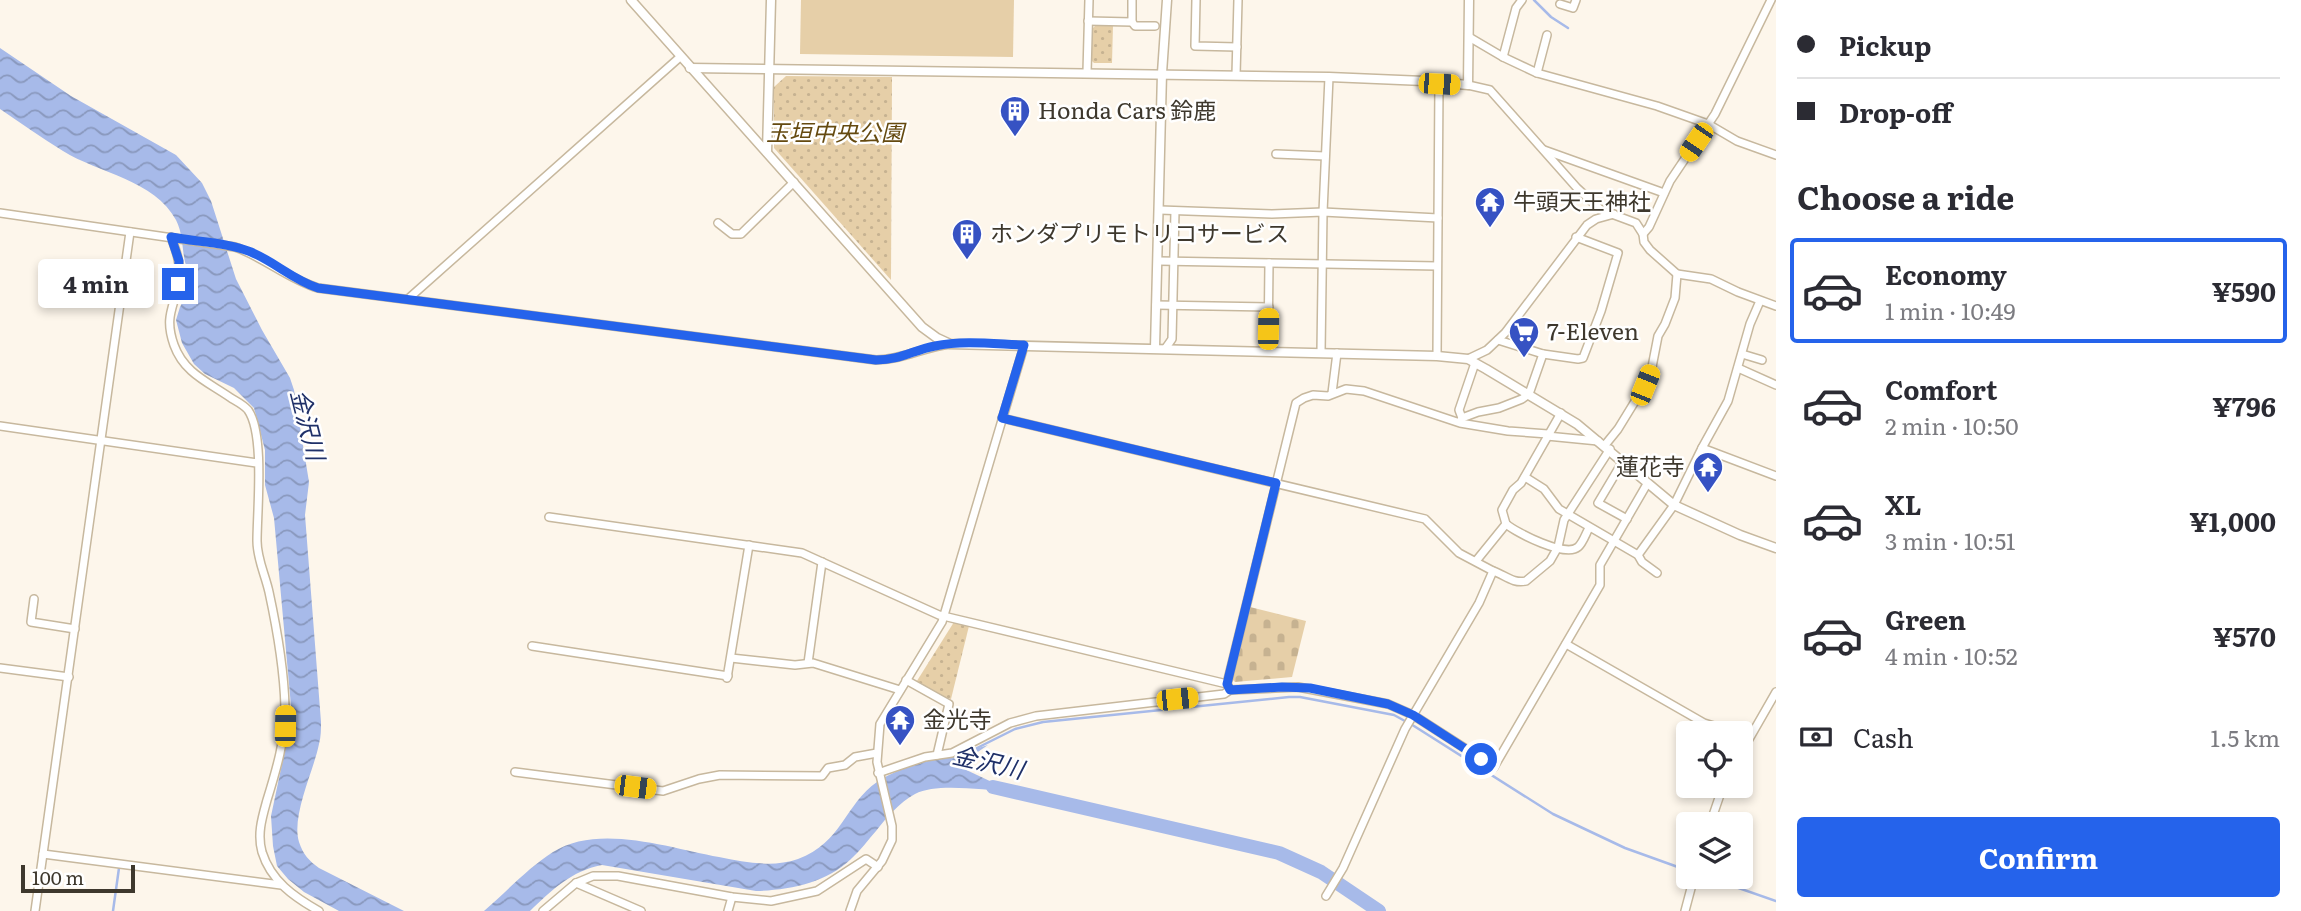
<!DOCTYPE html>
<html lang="en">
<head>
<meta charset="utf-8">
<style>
  :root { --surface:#fff; --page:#f2f2f3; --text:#2b2b33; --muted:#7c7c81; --line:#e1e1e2; --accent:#2563eb }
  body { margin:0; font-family:Literata,"Noto Sans JP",serif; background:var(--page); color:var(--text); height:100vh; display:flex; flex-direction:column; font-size:26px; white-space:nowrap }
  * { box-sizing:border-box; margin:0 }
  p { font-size:23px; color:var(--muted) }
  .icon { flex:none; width:38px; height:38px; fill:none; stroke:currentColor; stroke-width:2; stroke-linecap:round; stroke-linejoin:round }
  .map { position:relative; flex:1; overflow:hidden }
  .details { display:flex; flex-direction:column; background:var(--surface); width:525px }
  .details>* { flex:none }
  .hud { display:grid; align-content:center; height:154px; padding:0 21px; background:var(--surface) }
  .tools { position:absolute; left:1676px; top:721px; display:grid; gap:14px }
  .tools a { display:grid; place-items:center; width:77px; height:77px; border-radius:7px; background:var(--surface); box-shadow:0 4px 10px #0003; font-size:35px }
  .scale { position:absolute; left:21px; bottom:18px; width:114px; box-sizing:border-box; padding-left:7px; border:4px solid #3e382d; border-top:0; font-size:19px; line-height:24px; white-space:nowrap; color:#3e382d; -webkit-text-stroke:5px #fff; paint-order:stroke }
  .end { position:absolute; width:32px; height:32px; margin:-16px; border:9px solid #2563eb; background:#fff; box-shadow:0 0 0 4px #fff }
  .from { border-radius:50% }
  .bubble { position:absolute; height:49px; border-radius:7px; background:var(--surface); box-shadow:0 4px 10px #0003; font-size:23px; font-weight:700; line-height:49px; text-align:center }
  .car { position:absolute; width:21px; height:42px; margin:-21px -10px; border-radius:9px; box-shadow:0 0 5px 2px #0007; background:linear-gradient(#f5c518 24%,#345 0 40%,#f5c518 0 76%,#345 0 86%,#f5c518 0) }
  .hud b { display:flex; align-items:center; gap:24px; height:66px; font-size:26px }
  .hud b+b { border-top:2px solid var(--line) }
  .hud i { width:18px; height:18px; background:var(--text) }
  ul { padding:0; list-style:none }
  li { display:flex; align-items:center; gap:21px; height:105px; margin:0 14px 10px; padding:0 7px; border:4px solid transparent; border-radius:7px }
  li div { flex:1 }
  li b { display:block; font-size:26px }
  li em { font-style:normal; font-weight:700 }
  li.current { border-color:var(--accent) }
  li>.icon { width:63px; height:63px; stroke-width:1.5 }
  h2 { padding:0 21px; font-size:32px; line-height:84px }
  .pay { display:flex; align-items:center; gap:18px; height:77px; padding:0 21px; font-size:26px }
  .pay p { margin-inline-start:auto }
  .primary-button { display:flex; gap:14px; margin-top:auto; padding:14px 21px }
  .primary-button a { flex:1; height:80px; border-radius:7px; background:var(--accent); color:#fff; font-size:28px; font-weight:700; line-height:80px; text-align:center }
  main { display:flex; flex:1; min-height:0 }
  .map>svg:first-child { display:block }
</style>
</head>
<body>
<main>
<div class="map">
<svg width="1776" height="911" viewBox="0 0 1776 911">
  <defs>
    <pattern id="cemetery-stones" width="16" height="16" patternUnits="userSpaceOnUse" patternTransform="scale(1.75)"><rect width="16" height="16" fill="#e6cfa8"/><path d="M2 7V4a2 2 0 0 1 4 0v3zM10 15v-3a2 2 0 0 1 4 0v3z" fill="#c6b291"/></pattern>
    <pattern id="park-dots" width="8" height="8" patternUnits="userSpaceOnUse" patternTransform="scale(1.75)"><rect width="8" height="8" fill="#e6cfa8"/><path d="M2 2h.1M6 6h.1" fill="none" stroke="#c6b291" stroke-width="1.8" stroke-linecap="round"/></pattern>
    <pattern id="water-waves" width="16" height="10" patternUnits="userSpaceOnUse" patternTransform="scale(1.75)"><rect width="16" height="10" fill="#a7bae9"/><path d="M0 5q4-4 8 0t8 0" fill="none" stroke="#8998bd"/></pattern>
  </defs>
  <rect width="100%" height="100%" fill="#fdf6eb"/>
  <path fill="url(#cemetery-stones)" d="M1250 607 1306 621 1292 677 1235 682 1232 679Z"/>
  <g fill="url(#park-dots)">
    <path d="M1096 25H1113L1112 63H1094L1091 60 1092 29Z"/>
    <path d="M786 76 892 77 891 280 774 148V87Z"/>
    <path d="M954 622 969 626 951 699 941 697 915 684Z"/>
  </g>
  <path fill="#e6cfa8" d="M801 0H1014L1013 57 800 54Z"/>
  <g fill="url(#water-waves)">
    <path d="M0 48 71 96 176 155 202 183 211 201 236 279 262 330 290 378 294 390 309 482 305 515 321 722C321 729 321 737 319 744 314 770 291 816 299 842 303 854 309 861 319 868L404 911H339L304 892 288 879 277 866 273 846 271 816 292 717 274 518 265 485V450L254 408 234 388 205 374 194 364 182 343 176 320 180 307 193 282C191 274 187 269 185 262 182 248 183 234 176 220 155 180 98 173 63 151 42 138 21 123 0 109Z"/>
    <path d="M988 745 960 764V767L1011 791C984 791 938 782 915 794 899 803 887 817 876 831 868 840 860 851 851 859 826 883 790 890 756 891L602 865C571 871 552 890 530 911H484C506 892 528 868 553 852 598 823 670 848 719 857 745 862 772 868 798 859 842 843 845 804 877 782 907 762 954 756 988 745Z"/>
  </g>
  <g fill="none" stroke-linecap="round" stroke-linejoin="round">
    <g stroke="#a7bae9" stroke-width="2.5">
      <path d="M1534 0 1551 17 1568 28"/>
      <path d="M971 751 1015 729 1043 722 1289 697H1300L1394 715 1414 726 1553 814 1625 848 1689 871"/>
      <path d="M1707 877 1776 901"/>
      <path d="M113 911 119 868"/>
    </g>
    <path stroke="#a7bae9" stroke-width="14" d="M993 787 1279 853 1321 872 1379 911"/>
    <g stroke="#c7b89e" stroke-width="10">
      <g id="minor">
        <path d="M1196 0 1195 46 1237 47"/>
        <path d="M1560 4 1573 8 1576 0"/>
        <path d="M1088 21 1132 22V0"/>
        <path d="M1132 22 1135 26H1155"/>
        <path d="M1469 37 1503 57 1537 73 1657 106 1708 124 1737 141 1776 155"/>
        <path d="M1503 57 1516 8 1522 0"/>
        <path d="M1087 72 1089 0"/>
        <path d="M1537 73 1547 35"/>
        <path d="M1236 75 1238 0"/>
        <path d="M1468 85 1490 90 1577 188 1601 210 1636 223 1643 234 1644 242 1650 250 1677 274 1711 279 1738 292 1776 306"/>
        <path d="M1544 150 1664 193"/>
        <path d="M1276 154 1325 156"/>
        <path d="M1160 210 1272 214 1323 212 1438 218"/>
        <path d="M0 213 235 247C264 257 288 279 318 288L876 360C902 360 924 347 950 344"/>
        <path d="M718 223 732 234H741L794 182"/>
        <path d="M1643 234 1649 227 1670 181 1715 114 1771 0"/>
        <path d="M171 237C176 250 181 264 179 278 176 306 163 314 174 345 184 373 208 382 231 398 236 401 244 405 248 410 265 434 257 511 257 541 257 559 265 574 269 592 277 629 284 669 285 707 286 738 276 771 267 800 262 818 257 834 262 852 271 881 294 897 319 911"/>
        <path d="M1159 261 1437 266"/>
        <path d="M408 299 680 57"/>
        <path d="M1156 305 1269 307"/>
        <path d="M1498 340 1543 354 1578 359 1583 358 1601 311 1618 253 1576 237"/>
        <path d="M1165 349 1172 339 1175 211"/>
        <path d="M1268 351 1269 263"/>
        <path d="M1321 352 1323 212 1329 77"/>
        <path d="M1742 354 1762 360"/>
        <path d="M1437 356 1439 84"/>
        <path d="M1468 359 1487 350 1505 333 1587 225 1596 219 1614 214"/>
        <path d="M1738 368 1776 385"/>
        <path d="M1332 393 1337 353"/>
        <path d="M1002 418 1425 519 1459 553 1493 571 1479 603 1405 729 1343 868 1326 896"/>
        <path d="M1462 418 1478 412 1499 408 1522 399 1529 394 1543 354"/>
        <path d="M1460 422 1462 418 1459 410 1475 363"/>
        <path d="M0 426 257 463"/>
        <path d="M1547 436 1598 441"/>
        <path d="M1605 445 1618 429 1645 385 1652 367 1658 336 1665 324 1675 298 1677 274"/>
        <path d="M1702 448 1776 476"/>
        <path d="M1623 461 1598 503 1627 519"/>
        <path d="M1525 477 1544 489 1559 509 1638 555 1642 562 1657 573"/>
        <path d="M549 517 802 553 939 615 1227 684 1230 690 1298 687 1388 704 1413 715 1494 767 1600 585V565L1647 484"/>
        <path d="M1506 524C1517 533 1566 558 1578 547 1583 543 1586 533 1589 528"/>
        <path d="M1638 555 1674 505 1702 448 1728 401 1750 324 1760 301"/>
        <path d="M1476 561 1506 524 1502 510 1513 490 1521 483 1561 413"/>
        <path d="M1493 571C1505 575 1513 584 1526 581L1550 561 1558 547 1564 520 1610 449"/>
        <path d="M34 599 31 622 75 629"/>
        <path d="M1566 644 1704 723 1737 733"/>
        <path d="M532 646 728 676"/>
        <path d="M731 658 795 665 813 663 900 690"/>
        <path d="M808 663 822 562"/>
        <path d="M0 668 69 677"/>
        <path d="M727 678 749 545"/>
        <path d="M906 680 949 704 937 755"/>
        <path d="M1227 684 1296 403 1304 398 1313 395 1328 396 1346 389 1364 391 1460 423 1508 431 1548 434"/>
        <path d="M1741 753 1776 692"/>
        <path d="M515 772 663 791 699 779 720 775 822 776 828 768 845 765 855 757 877 753"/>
        <path d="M878 773 925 757 952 753 1010 723 1036 716 1224 694 1230 690"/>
        <path d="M1710 824 1723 786"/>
        <path d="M43 854 281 885"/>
        <path d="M576 883 641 911"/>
        <path d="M35 911 130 232"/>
        <path d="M543 911 576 883 593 876H618L732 897 771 901 817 891 866 859 878 867"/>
        <path d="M728 911 732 897"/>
        <path d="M850 911 857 891 882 861 892 840V826L877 762 880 724 942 622 1024 346"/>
        <path d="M1685 911 1694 877"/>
      </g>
    </g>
    <g stroke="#c7b89e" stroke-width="11">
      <g id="tertiary">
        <path d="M631 0 922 327 937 338 950 344 1437 356 1468 359 1486 369 1577 424 1674 505 1740 535 1776 548"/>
        <path d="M690 68 1329 77 1424 81 1468 85 1469 0"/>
        <path d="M767 152 771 0"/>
        <path d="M1155 348 1162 73 1167 0"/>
      </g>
    </g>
    <use href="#minor" stroke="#fff" stroke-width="7"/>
    <use href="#tertiary" stroke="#fff" stroke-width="8"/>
  </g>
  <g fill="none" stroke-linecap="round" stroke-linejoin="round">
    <path stroke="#2563eb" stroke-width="9" d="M178 284 179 261 171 237C197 242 226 242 251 252 275 262 293 280 318 288L876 360C901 360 913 350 935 346 963 340 995 344 1024 345L1002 418 1276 483 1227 684 1230 690 1282 687 1310 688 1388 704 1413 715 1481 759"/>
  </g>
  <defs>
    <g id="building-pin" transform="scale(1.575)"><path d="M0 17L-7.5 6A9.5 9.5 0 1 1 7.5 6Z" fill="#3652c3" stroke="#fff"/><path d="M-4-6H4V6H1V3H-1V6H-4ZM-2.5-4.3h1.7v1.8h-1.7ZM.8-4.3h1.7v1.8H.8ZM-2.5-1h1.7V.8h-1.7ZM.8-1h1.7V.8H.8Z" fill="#fff"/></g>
    <g id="temple-pin" transform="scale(1.575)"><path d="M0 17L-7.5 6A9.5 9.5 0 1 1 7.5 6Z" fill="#3652c3" stroke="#fff"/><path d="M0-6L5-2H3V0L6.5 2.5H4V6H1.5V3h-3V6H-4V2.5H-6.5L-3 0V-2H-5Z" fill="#fff"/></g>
    <g id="supermarket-pin" transform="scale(1.575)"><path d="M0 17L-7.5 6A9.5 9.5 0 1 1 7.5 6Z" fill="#3652c3" stroke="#fff"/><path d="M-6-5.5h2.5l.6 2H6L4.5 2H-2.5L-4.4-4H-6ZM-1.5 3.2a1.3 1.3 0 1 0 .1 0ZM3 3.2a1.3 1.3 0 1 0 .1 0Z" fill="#fff"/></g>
  </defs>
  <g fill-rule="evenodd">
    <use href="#building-pin" x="1015" y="111"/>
    <use href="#temple-pin" x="1490" y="202"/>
    <use href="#building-pin" x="967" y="234"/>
    <use href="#supermarket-pin" x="1524" y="332"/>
    <use href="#temple-pin" x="1708" y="467"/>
    <use href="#temple-pin" x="900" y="720"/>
  </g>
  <g text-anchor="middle" stroke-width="5" stroke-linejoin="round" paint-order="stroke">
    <g font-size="23" fill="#3e382d" stroke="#fff" text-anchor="start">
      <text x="1038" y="119">Honda Cars 鈴鹿</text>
      <text x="1513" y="210">牛頭天王神社</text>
      <text x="990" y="242">ホンダプリモトリコサービス</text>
      <text x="1547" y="340">7-Eleven</text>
      <text x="1685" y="475" text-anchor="end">蓮花寺</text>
      <text x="923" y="728">金光寺</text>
    </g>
    <g font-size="23" font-style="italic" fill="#654a10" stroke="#fff">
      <text x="835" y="141">玉垣中央公園</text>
    </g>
    <g font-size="24" font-style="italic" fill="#1f3068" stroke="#fff">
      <text transform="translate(307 425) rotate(76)" y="8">金沢川</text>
      <text transform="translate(988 763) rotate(13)" y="8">金沢川</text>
    </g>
  </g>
</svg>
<div class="tools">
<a><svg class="icon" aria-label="locate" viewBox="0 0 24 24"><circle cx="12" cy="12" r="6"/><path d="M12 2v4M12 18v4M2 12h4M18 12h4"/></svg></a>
<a><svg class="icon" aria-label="layers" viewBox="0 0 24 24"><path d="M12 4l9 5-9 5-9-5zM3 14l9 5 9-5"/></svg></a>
</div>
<div class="scale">100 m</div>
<i class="end from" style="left:1481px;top:759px"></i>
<i class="end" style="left:178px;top:284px"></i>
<div class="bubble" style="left:38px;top:259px;width:116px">4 min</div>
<i class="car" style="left:1439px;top:84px;rotate:93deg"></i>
<i class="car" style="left:1696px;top:142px;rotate:214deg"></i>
<i class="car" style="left:1268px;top:329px;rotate:1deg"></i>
<i class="car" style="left:1645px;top:385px;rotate:22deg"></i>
<i class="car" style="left:1177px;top:699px;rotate:84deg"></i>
<i class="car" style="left:285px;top:726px;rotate:1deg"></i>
<i class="car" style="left:635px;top:787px;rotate:97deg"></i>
</div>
<section class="details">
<div class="hud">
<b><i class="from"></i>Pickup</b>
<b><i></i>Drop-off</b>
</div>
<h2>Choose a ride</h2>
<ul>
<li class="current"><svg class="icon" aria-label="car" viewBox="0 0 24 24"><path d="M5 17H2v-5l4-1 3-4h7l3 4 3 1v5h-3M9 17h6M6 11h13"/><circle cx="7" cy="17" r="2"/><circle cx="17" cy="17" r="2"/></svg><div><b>Economy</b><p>1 min · 10:49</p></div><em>¥590</em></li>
<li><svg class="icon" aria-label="car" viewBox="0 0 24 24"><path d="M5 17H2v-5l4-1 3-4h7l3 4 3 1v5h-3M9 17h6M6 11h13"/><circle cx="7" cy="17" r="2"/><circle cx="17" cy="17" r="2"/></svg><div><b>Comfort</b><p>2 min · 10:50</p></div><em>¥796</em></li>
<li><svg class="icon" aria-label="car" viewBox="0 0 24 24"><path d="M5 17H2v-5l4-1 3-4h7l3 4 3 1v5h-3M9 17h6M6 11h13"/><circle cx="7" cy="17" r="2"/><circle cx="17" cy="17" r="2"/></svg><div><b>XL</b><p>3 min · 10:51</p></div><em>¥1,000</em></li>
<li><svg class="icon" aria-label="car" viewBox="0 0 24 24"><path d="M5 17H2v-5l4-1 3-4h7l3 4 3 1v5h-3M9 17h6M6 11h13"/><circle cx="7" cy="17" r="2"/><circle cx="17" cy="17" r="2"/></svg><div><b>Green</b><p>4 min · 10:52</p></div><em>¥570</em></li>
</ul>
<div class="pay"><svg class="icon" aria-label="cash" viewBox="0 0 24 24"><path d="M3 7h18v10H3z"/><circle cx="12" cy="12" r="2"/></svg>Cash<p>1.5 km</p></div>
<div class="primary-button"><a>Confirm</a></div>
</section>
</main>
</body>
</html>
